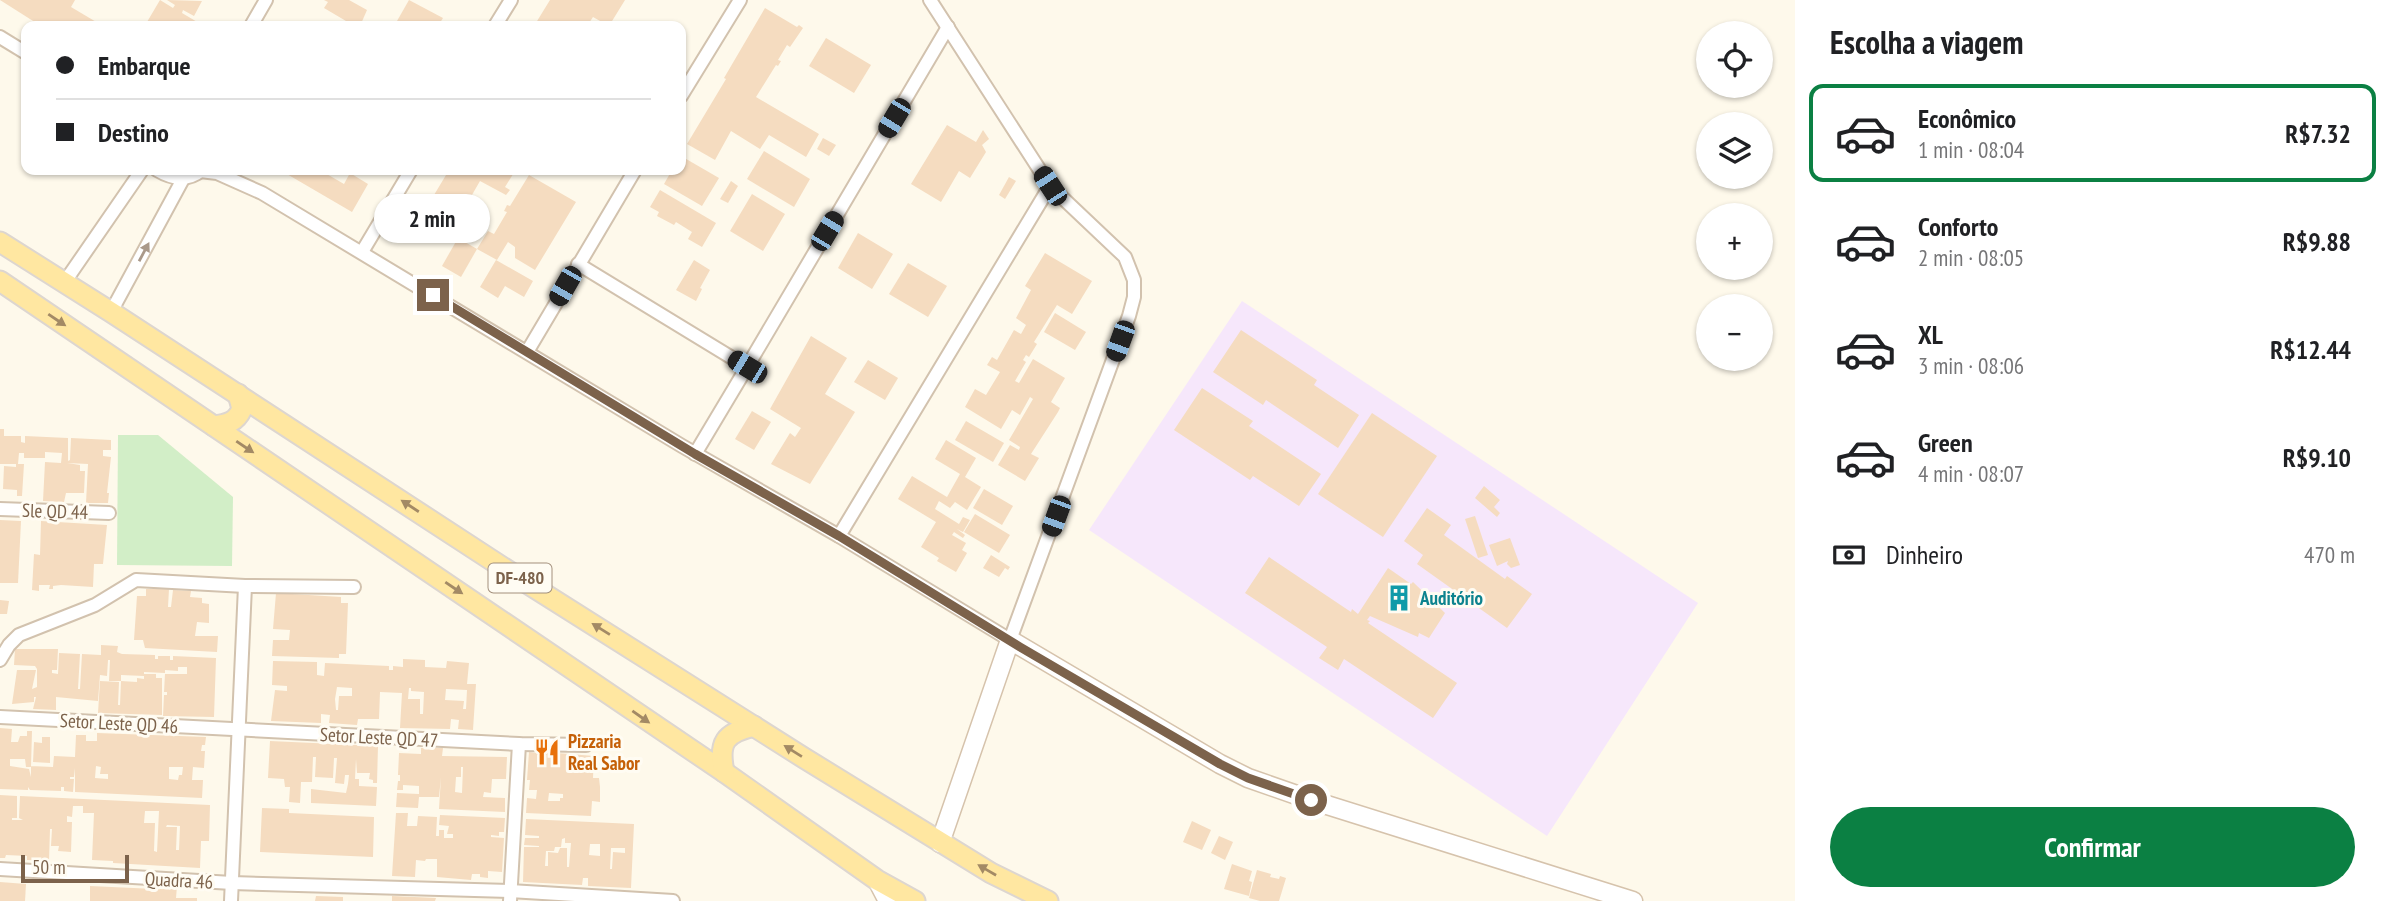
<!DOCTYPE html>
<html lang="pt">
<head>
<meta charset="utf-8">
<style>
  :root { --surface:#fff; --page:#f2f2f2; --text:#202124; --muted:#757577; --line:#e0e0e0; --accent:#0b8043 }
  body { margin:0; font-family:"PT Sans Narrow",sans-serif; background:var(--page); color:var(--text); height:100vh; display:flex; flex-direction:column; font-size:26px; white-space:nowrap }
  * { box-sizing:border-box; margin:0 }
  p { font-size:23px; color:var(--muted) }
  .icon { flex:none; width:38px; height:38px; fill:none; stroke:currentColor; stroke-width:2; stroke-linecap:round; stroke-linejoin:round }
  .map { position:relative; flex:1; overflow:hidden }
  .sheet { display:flex; flex-direction:column; background:var(--surface); width:595px }
  .sheet>* { flex:none }
  .top-card { position:absolute; left:21px; top:21px; width:665px; height:154px; border-radius:14px; box-shadow:0 2px 5px #0004; display:grid; align-content:center; height:154px; padding:0 35px; background:var(--surface) }
  .tools { position:absolute; left:1696px; top:21px; display:grid; gap:14px }
  .tools a { display:grid; place-items:center; width:77px; height:77px; border-radius:50%; background:var(--surface); box-shadow:0 2px 5px #0004; font-size:35px }
  .scale { position:absolute; left:21px; bottom:18px; width:108px; box-sizing:border-box; padding-left:7px; border:4px solid #7c624b; border-top:0; font-size:19px; line-height:24px; white-space:nowrap; color:#7c624b; -webkit-text-stroke:5px #fffcf3; paint-order:stroke }
  .end { position:absolute; width:32px; height:32px; margin:-16px; border:9px solid #7c624b; background:#fff; box-shadow:0 0 0 4px #fff }
  .from { border-radius:50% }
  .bubble { position:absolute; height:49px; border-radius:24px; background:var(--surface); box-shadow:0 2px 5px #0004; font-size:23px; font-weight:800; line-height:49px; text-align:center }
  .car { position:absolute; width:21px; height:42px; margin:-21px -10px; border-radius:9px; box-shadow:0 0 5px 2px #0007; background:linear-gradient(#222 24%,#8ab4d8 0 40%,#222 0 76%,#8ab4d8 0 86%,#222 0) }
  .top-card b { display:flex; align-items:center; gap:24px; height:66px; font-size:26px }
  .top-card b+b { border-top:2px solid var(--line) }
  .top-card i { width:18px; height:18px; background:var(--text) }
  ul { padding:0; list-style:none }
  li { display:flex; align-items:center; gap:21px; height:98px; margin:0 14px 10px; padding:0 21px; border:4px solid transparent; border-radius:14px }
  li div { flex:1 }
  li b { display:block; font-size:26px }
  li em { font-style:normal; font-weight:800 }
  li.on { border-color:var(--accent) }
  li>.icon { width:63px; height:63px; stroke-width:1.5 }
  h2 { padding:0 35px; font-size:32px; line-height:84px }
  .pay { display:flex; align-items:center; gap:18px; height:77px; padding:0 35px; font-size:26px }
  .pay p { margin-inline-start:auto }
  .cta { display:flex; gap:14px; margin-top:auto; padding:14px 35px }
  .cta a { flex:1; height:80px; border-radius:42px; background:var(--accent); color:#fff; font-size:28px; font-weight:800; line-height:80px; text-align:center }
  main { display:flex; flex:1; min-height:0 }
  .map>svg:first-child { display:block }
</style>
</head>
<body>
<main>
<div class="map">
<svg width="1795" height="901" viewBox="0 0 1795 901">
  <rect width="100%" height="100%" fill="#fef9eb"/>
  <path fill="#f6e7fb" d="M1242 301 1698 603 1547 836 1089 530Z"/>
  <path fill="#d2eec7" d="M118 435H158L233 497 232 566 117 565Z"/>
  <g fill="#f5dcc0" fill-rule="evenodd">
    <path d="M0 0H75L71 7 103 26H41Z"/>
    <path d="M160 0 173 8 175 5 167 0 202 1 194 16 183 10 182 13 204 26H154L147 22Z"/>
    <path d="M324 0H349L367 10 360 26H343L346 21 324 8 328 2Z"/>
    <path d="M409 0 443 18 438 26H406L397 21Z"/>
    <path d="M550 0H625L609 26 593 17 587 26H534Z"/>
    <path d="M765 8 797 27 799 25 803 28 790 47 787 45 778 60 781 61 778 66 776 65 756 97 819 134 806 157 769 135 760 149 731 131 715 160 687 144 726 79 724 78Z"/>
    <path d="M826 38 871 65 854 93 809 66Z"/>
    <path d="M947 125 976 142 983 130 989 139 982 145 986 152 970 178 959 171 941 202 911 184Z"/>
    <path d="M823 138 836 145 829 156 817 149Z"/>
    <path d="M764 151 810 179 794 207 747 179Z"/>
    <path d="M681 156 719 178 702 206 664 184 672 170H681Z"/>
    <path d="M280 170H327L325 173 344 184 350 173 368 184 352 212Z"/>
    <path d="M449 170H524L521 174 515 171 505 187 510 190 506 195 480 181 450 233 439 227 431 241 413 230Z"/>
    <path d="M529 175 576 202 535 270 515 258V247L508 242 497 260 477 249 488 231 494 234 507 212 504 211 507 205 510 206Z"/>
    <path d="M1009 177 1016 181 1005 199 999 195Z"/>
    <path d="M731 181 738 186 728 203 720 199Z"/>
    <path d="M660 190 716 223 702 247 688 239 692 232 676 222 674 225 657 216 659 212 650 207Z"/>
    <path d="M752 194 785 214 763 251 730 231Z"/>
    <path d="M858 233 893 254 872 289 838 268Z"/>
    <path d="M458 238 477 249 461 277 442 266Z"/>
    <path d="M1045 253 1092 281 1072 314 1057 305 1034 342 1037 344 1029 357 1026 355 1023 360 1026 362 1015 381 1019 383 1033 359 1065 378 1051 402 1060 408 1058 412 1031 454 1039 458 1025 481 998 465 1010 445 1019 450 1020 447 1009 440 1033 399 1030 397 1020 415 1012 410 1001 429 965 407 975 389 986 395 1000 372 987 365 992 357 997 360 1014 330 1021 334 1026 325 1016 318 1031 290 1025 286Z"/>
    <path d="M496 260 533 281 524 297 505 286 498 298 480 287Z"/>
    <path d="M694 260 710 270 700 288 702 289 696 301 676 290Z"/>
    <path d="M908 263 947 286 928 317 889 294Z"/>
    <path d="M1055 313 1086 332 1075 350 1044 332Z"/>
    <path d="M1241 330 1317 380 1314 385 1359 415 1338 448 1266 400 1263 405 1213 372Z"/>
    <path d="M811 336 847 358 825 394 855 412 810 484 771 464 790 433 795 437 801 428 770 409Z"/>
    <path d="M868 360 898 378 885 400 854 382Z"/>
    <path d="M1202 388 1253 421 1249 426 1321 474 1299 506 1253 476 1250 480 1174 430Z"/>
    <path d="M752 411 771 422 754 450 735 439Z"/>
    <path d="M1372 413 1437 456 1383 537 1318 494Z"/>
    <path d="M966 421 1004 443 993 462 955 440Z"/>
    <path d="M0 429H4V436H21V442L25 443V436L68 438V461L70 460 71 438 111 440V450H103V456L111 457 107 493H109L108 503H86L88 464 67 463 80 465V471H85L84 493H66L64 502 43 501 45 462 61 463 62 453 45 452V458H24V453H19L18 464H0Z"/>
    <path d="M946 440 976 458 965 477 981 487 967 510 955 502 950 508 939 501 935 509 959 524 963 517 970 520 963 532 957 529 965 535 963 538 954 532 952 535 966 543 962 550 967 553 956 572 937 561 939 558 921 547 936 522 898 499 912 476 947 497 960 474 935 459Z"/>
    <path d="M16 464H24L22 496H17V490L3 489 4 466 16 467Z"/>
    <path d="M1484 486 1500 500 1494 507 1500 513 1497 517 1475 498Z"/>
    <path d="M984 489 1013 506 1002 525 973 508Z"/>
    <path d="M1427 508 1451 525 1444 535 1505 579 1507 576 1532 594 1507 628 1417 564 1423 555 1404 541Z"/>
    <path d="M975 514 1010 535 999 553 964 532Z"/>
    <path d="M1475 516 1488 555 1478 558 1465 519Z"/>
    <path d="M0 520 21 521 18 583H0Z"/>
    <path d="M41 521 107 525 103 564H94L93 587 61 585 53 586V589H49L50 585H39V591L32 590 34 554 40 555Z"/>
    <path d="M1510 538 1520 565 1511 568 1507 564 1508 561 1497 566 1489 545Z"/>
    <path d="M991 555 1010 567 1008 570 1005 568 999 577 983 568Z"/>
    <path d="M1269 557 1351 612 1352 609 1358 614 1388 568 1411 584 1413 582 1445 613 1429 638 1419 633 1418 637 1370 616 1367 620 1370 621 1368 623 1457 683 1433 718 1344 659 1338 670 1319 658 1327 647 1245 593Z"/>
    <path d="M146 589H169L168 607H171L173 590 191 591 190 597 202 598V603L209 604V623L197 622 195 636H218L217 652 145 648 143 640H134L137 596H146Z"/>
    <path d="M276 593 341 597V603H348L346 654H339V658L272 656 273 640H289L290 630 273 629Z"/>
    <path d="M0 600 9 601 7 614H0Z"/>
    <path d="M101 645 118 646 117 652 122 654 155 655V659H158V656H170V660H173V656L216 658 214 717 163 716 164 695H167V692H164L165 674H187V667H178V671L165 670V673L144 672V674H156V678H162V715L98 713 100 681 119 682 118 705H120L121 681 137 682V678L144 679V676L121 675V681H109L110 660H108L107 676 100 675 98 701 56 697V710L33 709 36 697H34V702L12 704 17 670H36L32 689 37 687V669L35 666 14 665 15 649H58L57 670H52V673L58 674 59 653 80 654 78 689H80L82 654 101 655Z"/>
    <path d="M403 659 425 660V667L446 668 447 661 469 663 467 684H476L473 730 458 729 459 720 451 719 450 729 400 728 402 693 380 692 379 719H358L357 725 329 723 330 715 321 714V723L271 721 275 690 287 691V686L272 685 273 661 317 662V675L324 676 325 663 389 666V670H393V666L403 667ZM337 687 352 688V696H339L338 710H336L335 699ZM409 688H411V691L424 692 423 714H420V699H408ZM446 689 467 690 466 709H463L464 701 445 700Z"/>
    <path d="M0 728 12 729 11 742H18L20 736H27V731H32L31 767H26L25 759H10V766L29 769 31 777V766L53 767 54 756 75 757 76 735H86V741H97V733L206 737 205 745H202L201 751H205L204 768 193 767 192 780H203L202 798 75 792V768L74 777H70V779H74L73 792 64 791V787H61V791L30 790 28 787V790L0 789ZM96 766 101 767 100 774H108V779L95 778ZM169 767H183L182 775H179L178 780 169 779Z"/>
    <path d="M42 737H50V763L33 762 34 742 42 743Z"/>
    <path d="M270 741 378 746 377 783H373V780L369 779 370 773H357L356 759 355 779H359V786L377 787 376 806 311 803V789L346 793 348 784 349 775H345L344 784 335 783 337 758H334L333 778 315 777 316 757H313L312 782H301L300 803 289 802 290 787H285L284 779 268 778Z"/>
    <path d="M538 746H559L557 753 594 756 593 778H599L600 787V802L592 801 591 816 526 813 527 798 536 799 537 790H529L530 780H527L529 752 536 753ZM549 793 563 794V798H560V801H548Z"/>
    <path d="M421 748H443L442 756 507 757 506 779H492L491 793 484 792 483 797 505 798V812L439 809 441 777 439 797H419L418 808 396 807 397 793 419 794V786L403 785V790H397L398 781H400V775H398L399 753 421 754ZM461 767H463L462 793 455 792 456 777H461Z"/>
    <path d="M0 795 17 796V818H12V820H23L19 818 20 796 210 805 209 841H201L200 868 113 863V861L92 860 94 813H83V806H73L72 817 67 816V822H72L71 852 58 851 59 846H51L52 829H50L49 861 27 860V856L6 855 5 858H0ZM145 811H159L157 852 154 851 155 823H144ZM167 825 180 826 179 850H176L177 827H166Z"/>
    <path d="M262 808 289 809V813L374 817 373 857 260 852Z"/>
    <path d="M396 813H408L407 826H417L418 816 437 817 436 836H439V830H444V838H453V834H447L449 826 439 825 440 815 505 818 504 832H499V836L491 835V837L504 838 502 872 488 871V878L480 877V874H472L471 880 437 877V859H426L425 861 416 860 415 877 392 876Z"/>
    <path d="M526 819 634 824 631 888 588 886V878H583L582 885 523 882 524 847H539V846L524 845 525 838H539V836L525 835ZM565 838V843H571L569 867H567V848H560L558 853 548 852V866H545L546 851H554L555 847H561L562 839ZM590 844H600V856L589 855ZM611 848H625V853L613 852 612 869H610Z"/>
    <path d="M1192 821 1211 830 1202 850 1183 842Z"/>
    <path d="M1219 836 1233 842 1225 860 1211 853Z"/>
    <path d="M1232 864 1252 871 1249 881 1252 882 1249 896 1224 889Z"/>
    <path d="M1257 870 1271 874 1270 877 1279 879 1280 876 1286 878 1279 901H1260L1249 898Z"/>
    <path d="M0 882 26 884 25 901H0Z"/>
    <path d="M90 886 155 889V886H177L176 898H197V901H90Z"/>
    <path d="M316 896 343 897V901H315Z"/>
    <path d="M392 896 436 898 435 901H392Z"/>
  </g>
  <g fill="none" stroke-linecap="round" stroke-linejoin="round">
    <g stroke="#d2c2ae" stroke-width="16">
      <g id="street">
        <path d="M251 26 266 0"/>
        <path d="M495 26 511 0"/>
        <path d="M0 37 26 53"/>
        <path d="M681 96 740 0"/>
        <path d="M157 170C172 179 187 182 202 170"/>
        <path d="M200 171 217 173 262 193 682 446 839 536 1010 640 1129 316 1134 297V280L1125 257 1050 186 930 0"/>
        <path d="M362 252 411 170"/>
        <path d="M578 264 747 367 948 27"/>
        <path d="M64 283 142 170"/>
        <path d="M111 312 183 179"/>
        <path d="M527 352 635 170"/>
        <path d="M695 454 747 367"/>
        <path d="M0 509 109 513"/>
        <path d="M839 536 1050 186"/>
        <path d="M0 660 9 645 19 635 95 605 136 580 245 586"/>
        <path d="M0 717 519 744 586 745"/>
        <path d="M0 869 232 883 510 891 673 901"/>
        <path d="M231 901 245 586 354 587"/>
        <path d="M510 901 519 744"/>
      </g>
    </g>
    <g stroke="#d6c3ac" stroke-width="21">
      <g id="secondary">
        <path d="M940 843 1010 640 1220 764 1248 778 1311 800 1633 901"/>
        <path d="M877 880 888 901"/>
      </g>
    </g>
    <g stroke="#ddd6d0" stroke-width="23">
      <g id="primary">
        <path d="M0 242 111 312 519 578 804 758 991 873 1048 901"/>
        <path d="M0 281 724 772 877 880 915 901"/>
        <path d="M214 426C228 424 236 422 242 409L238 394"/>
        <path d="M724 772C718 742 725 733 754 726"/>
      </g>
    </g>
    <use href="#street" stroke="#fff" stroke-width="12"/>
    <use href="#secondary" stroke="#fff" stroke-width="18"/>
    <use href="#primary" stroke="#ffe7a1" stroke-width="19"/>
  </g>
  <defs><path id="oneway-solid" d="M-6-.8H1V-3.2L6.5 0L1 3.2V.8H-6Z" transform="scale(1.75)"/></defs>
  <use fill="#aa998a" href="#oneway-solid" transform="translate(144 252) rotate(-62)"/>
  <g fill="#a38a65">
    <use href="#oneway-solid" transform="translate(57 320) rotate(34)"/>
    <use href="#oneway-solid" transform="translate(245 447) rotate(34)"/>
    <use href="#oneway-solid" transform="translate(410 506) rotate(-147)"/>
    <use href="#oneway-solid" transform="translate(454 588) rotate(34)"/>
    <use href="#oneway-solid" transform="translate(601 629) rotate(-148)"/>
    <use href="#oneway-solid" transform="translate(641 717) rotate(35)"/>
    <use href="#oneway-solid" transform="translate(793 751) rotate(-148)"/>
    <use href="#oneway-solid" transform="translate(987 870) rotate(-150)"/>
  </g>
  <g fill="none" stroke-linecap="round" stroke-linejoin="round">
    <path stroke="#7c624b" stroke-width="9" d="M433 295 695 454 839 536 1020 647 1220 764 1248 778 1311 800"/>
  </g>
  <defs>
    <g id="building-bare" transform="scale(2.1)"><path d="M-4-6H4V6H1V3H-1V6H-4ZM-2.5-4.3h1.7v1.8h-1.7ZM.8-4.3h1.7v1.8H.8ZM-2.5-1h1.7V.8h-1.7ZM.8-1h1.7V.8H.8Z" fill="#0f9aa8" stroke="#fffcf3" stroke-width="2.5" paint-order="stroke"/></g>
    <g id="restaurant-bare" transform="scale(2.1)"><path d="M-5-6h1v4h1v-4h1v4h1v-4h1v5L-1.5 .5V6h-2V.5L-5-1ZM5-6V6H3V1.5H1.5Q1.5-4 5-6Z" fill="#e8710a" stroke="#fffcf3" stroke-width="2.5" paint-order="stroke"/></g>
  </defs>
  <g fill-rule="evenodd">
    <use href="#building-bare" x="1399" y="598"/>
    <use href="#restaurant-bare" x="547" y="752"/>
  </g>
  <g text-anchor="middle" stroke-width="6" stroke-linejoin="round" paint-order="stroke">
    <rect fill="#fffcf3" stroke="#a3907d" stroke-width="2" x="488.5" y="563.5" width="63" height="29" rx="5"/>
    <g font-size="18" font-weight="bold" fill="#7c624b">
      <text x="520" y="584">DF-480</text>
    </g>
    <g font-size="19" fill="#7c624b" stroke="#fffcf3">
      <text transform="translate(55 511) rotate(2)" y="7">Sle QD 44</text>
      <text transform="translate(119 723) rotate(3)" y="7">Setor Leste QD 46</text>
      <text transform="translate(379 737) rotate(3)" y="7">Setor Leste QD 47</text>
      <text transform="translate(179 880) rotate(3)" y="7">Quadra 46</text>
    </g>
    <g font-size="19" font-weight="bold" fill="#0d838f" stroke="#fffcf3" text-anchor="start">
      <text x="1420" y="605">Auditório</text>
    </g>
    <g font-size="19" font-weight="bold" fill="#c56008" stroke="#fffcf3" text-anchor="start">
      <text x="568" y="748">Pizzaria<tspan x="568" dy="22">Real Sabor</tspan></text>
    </g>
  </g>
</svg>
<div class="tools">
<a><svg class="icon" aria-label="locate" viewBox="0 0 24 24"><circle cx="12" cy="12" r="6"/><path d="M12 2v4M12 18v4M2 12h4M18 12h4"/></svg></a>
<a><svg class="icon" aria-label="layers" viewBox="0 0 24 24"><path d="M12 4l9 5-9 5-9-5zM3 14l9 5 9-5"/></svg></a>
<a>+</a>
<a>−</a>
</div>
<div class="scale">50 m</div>
<i class="end from" style="left:1311px;top:800px"></i>
<i class="end" style="left:433px;top:295px"></i>
<div class="bubble" style="left:374px;top:194px;width:116px">2 min</div>
<i class="car" style="left:894px;top:118px;rotate:211deg"></i>
<i class="car" style="left:1050px;top:186px;rotate:327deg"></i>
<i class="car" style="left:827px;top:231px;rotate:31deg"></i>
<i class="car" style="left:565px;top:286px;rotate:210deg"></i>
<i class="car" style="left:1120px;top:341px;rotate:200deg"></i>
<i class="car" style="left:747px;top:367px;rotate:301deg"></i>
<i class="car" style="left:1056px;top:516px;rotate:200deg"></i>
<div class="top-card">
<b><i class="from"></i>Embarque</b>
<b><i></i>Destino</b>
</div>
</div>
<section class="sheet">
<h2>Escolha a viagem</h2>
<ul>
<li class="on"><svg class="icon" aria-label="car" viewBox="0 0 24 24"><path d="M5 17H2v-5l4-1 3-4h7l3 4 3 1v5h-3M9 17h6M6 11h13"/><circle cx="7" cy="17" r="2"/><circle cx="17" cy="17" r="2"/></svg><div><b>Econômico</b><p>1 min · 08:04</p></div><em>R$7.32</em></li>
<li><svg class="icon" aria-label="car" viewBox="0 0 24 24"><path d="M5 17H2v-5l4-1 3-4h7l3 4 3 1v5h-3M9 17h6M6 11h13"/><circle cx="7" cy="17" r="2"/><circle cx="17" cy="17" r="2"/></svg><div><b>Conforto</b><p>2 min · 08:05</p></div><em>R$9.88</em></li>
<li><svg class="icon" aria-label="car" viewBox="0 0 24 24"><path d="M5 17H2v-5l4-1 3-4h7l3 4 3 1v5h-3M9 17h6M6 11h13"/><circle cx="7" cy="17" r="2"/><circle cx="17" cy="17" r="2"/></svg><div><b>XL</b><p>3 min · 08:06</p></div><em>R$12.44</em></li>
<li><svg class="icon" aria-label="car" viewBox="0 0 24 24"><path d="M5 17H2v-5l4-1 3-4h7l3 4 3 1v5h-3M9 17h6M6 11h13"/><circle cx="7" cy="17" r="2"/><circle cx="17" cy="17" r="2"/></svg><div><b>Green</b><p>4 min · 08:07</p></div><em>R$9.10</em></li>
</ul>
<div class="pay"><svg class="icon" aria-label="cash" viewBox="0 0 24 24"><path d="M3 7h18v10H3z"/><circle cx="12" cy="12" r="2"/></svg>Dinheiro<p>470 m</p></div>
<div class="cta"><a>Confirmar</a></div>
</section>
</main>
</body>
</html>
